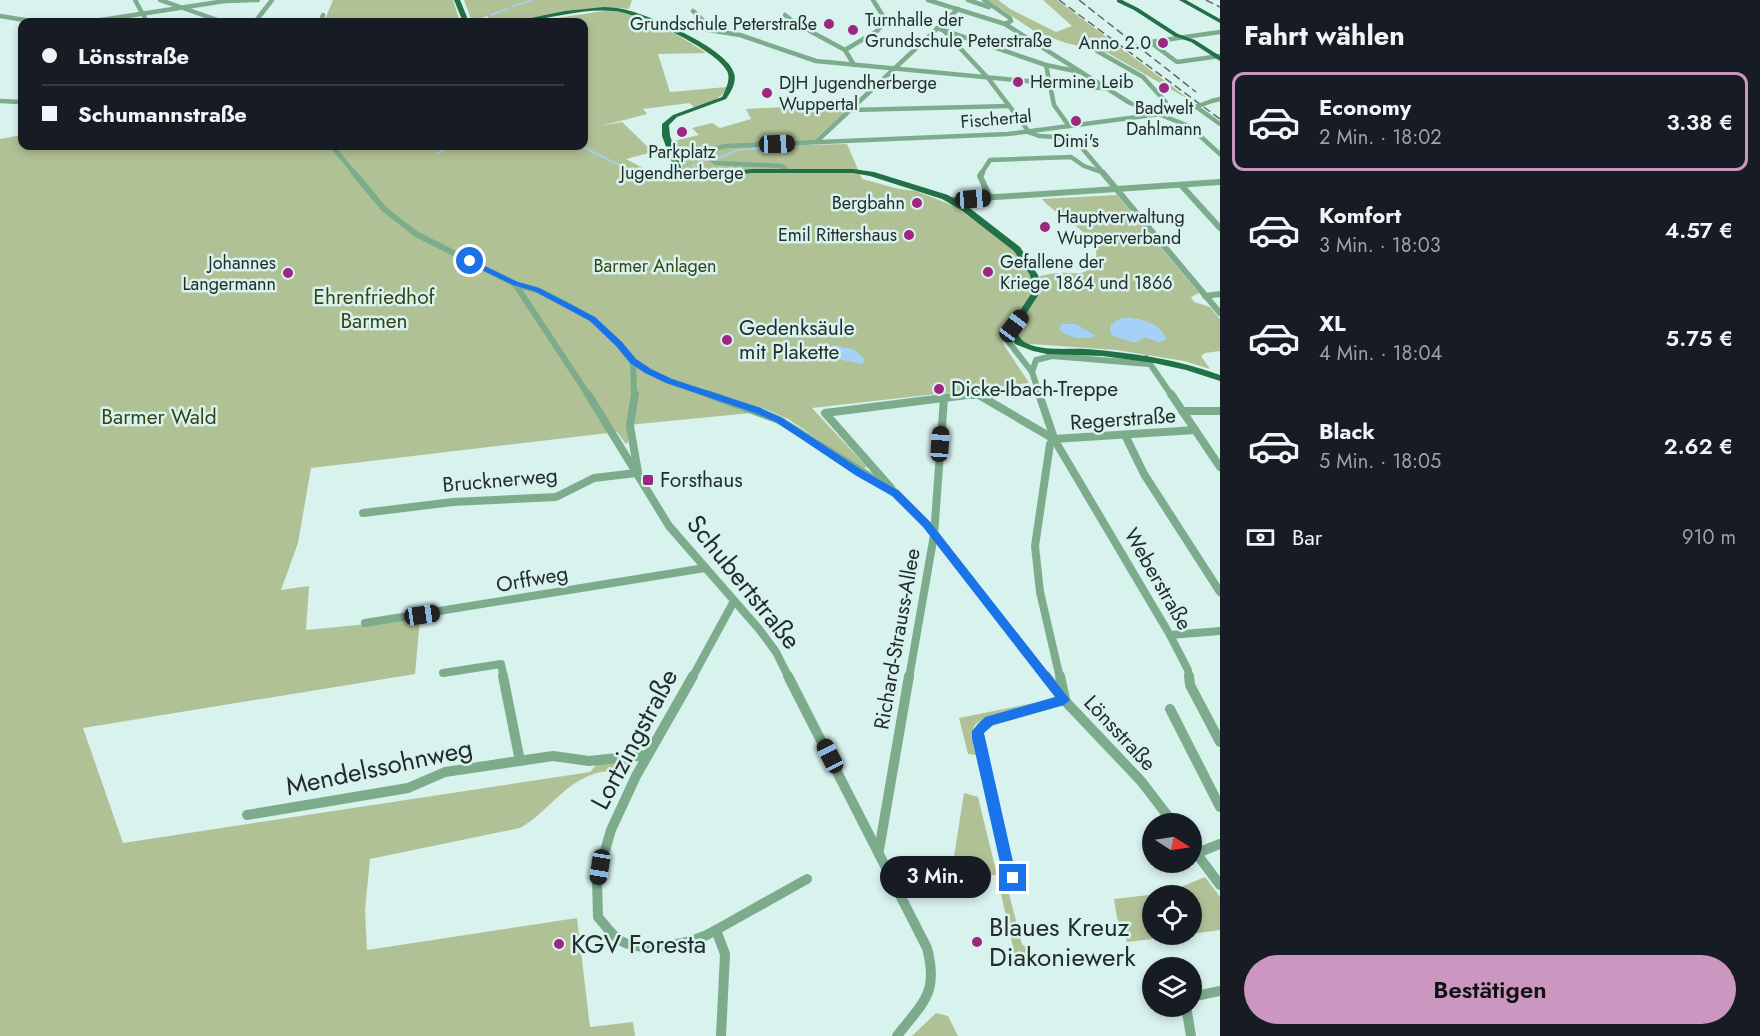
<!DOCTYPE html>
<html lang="de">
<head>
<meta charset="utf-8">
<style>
  :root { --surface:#171b24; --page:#242831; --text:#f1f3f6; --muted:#9ea1a6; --line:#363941; --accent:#cb97c1 }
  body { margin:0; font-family:Jost,sans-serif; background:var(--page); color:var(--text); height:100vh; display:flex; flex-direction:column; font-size:22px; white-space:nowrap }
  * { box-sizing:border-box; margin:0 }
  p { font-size:20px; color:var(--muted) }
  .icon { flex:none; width:33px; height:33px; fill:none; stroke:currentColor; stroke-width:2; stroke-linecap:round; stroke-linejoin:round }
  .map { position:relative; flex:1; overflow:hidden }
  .panel { display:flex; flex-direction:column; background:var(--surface); width:540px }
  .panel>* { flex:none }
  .banner { position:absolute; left:18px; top:18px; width:570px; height:132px; border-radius:12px; box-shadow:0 3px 9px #0003; display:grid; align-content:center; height:132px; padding:0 24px; background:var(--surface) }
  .needle { width:39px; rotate:102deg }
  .tools { position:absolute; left:1142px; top:813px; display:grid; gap:12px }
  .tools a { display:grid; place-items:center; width:60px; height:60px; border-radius:50%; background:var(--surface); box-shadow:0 3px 9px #0003; font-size:30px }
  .end { position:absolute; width:27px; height:27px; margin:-14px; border:8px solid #1a73e8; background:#fff; box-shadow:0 0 0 3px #fff }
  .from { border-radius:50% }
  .bubble { position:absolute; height:42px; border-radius:21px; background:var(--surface); box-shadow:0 3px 9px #0003; font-size:20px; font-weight:600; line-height:42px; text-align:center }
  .car { position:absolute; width:18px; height:36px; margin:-18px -9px; border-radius:8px; box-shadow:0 0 4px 2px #0007; background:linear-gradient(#222 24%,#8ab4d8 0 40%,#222 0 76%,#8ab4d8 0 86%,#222 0) }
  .banner b { display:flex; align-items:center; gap:21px; height:57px; font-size:22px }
  .banner b+b { border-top:2px solid var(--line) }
  .banner i { width:15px; height:15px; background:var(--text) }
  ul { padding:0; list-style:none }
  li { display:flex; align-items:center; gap:18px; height:99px; margin:0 12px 9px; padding:0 12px; border:3px solid transparent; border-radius:12px }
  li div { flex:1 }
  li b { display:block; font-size:22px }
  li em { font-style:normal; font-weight:600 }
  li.on { border-color:var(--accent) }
  li>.icon { width:54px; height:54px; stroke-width:1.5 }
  h2 { padding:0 24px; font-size:27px; line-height:72px }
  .pay { display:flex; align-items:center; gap:15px; height:66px; padding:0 24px; font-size:22px }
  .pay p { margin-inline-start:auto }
  .cta { display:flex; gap:12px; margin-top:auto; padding:12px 24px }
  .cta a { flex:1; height:69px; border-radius:36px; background:var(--accent); color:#111; font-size:24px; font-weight:600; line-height:69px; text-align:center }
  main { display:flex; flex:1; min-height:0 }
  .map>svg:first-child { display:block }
</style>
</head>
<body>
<main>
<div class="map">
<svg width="1220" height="1036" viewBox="0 0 1220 1036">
  <rect width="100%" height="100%" fill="#d8f2ee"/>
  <g fill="#b1c196" fill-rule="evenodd">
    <path d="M333 0H453L460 22H324Z"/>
    <path d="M464 0H632L629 9 610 7 501 22H492L487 16 472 22Z"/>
    <path d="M988 0H998L1012 10 1056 32 1072 26 1043 0H1057L1193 102 1108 53 1066 43 1034 31Z"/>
    <path d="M610 10C646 16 676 33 706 53L658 54 670 92 727 87C720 101 708 103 694 107L689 103 643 109 647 114 601 126 622 122 653 152 626 159 643 168 666 174 683 168 674 141 699 135 692 128 712 123 720 128 751 119 746 109 805 106 849 108 809 145 847 144 862 179 899 189 916 191 954 206 1012 247 1032 278C1041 276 1051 273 1060 273 1067 272 1077 275 1084 272 1088 271 1092 267 1094 263 1108 237 1053 215 1042 199L1117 195 1199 293 1191 297 1194 302 1210 307 1220 319V351L1205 353 1201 356 1210 369 1184 361 1116 350 1002 342 1029 383 938 394 930 383 936 394 812 408 867 467 862 469 788 419 762 408 751 413 628 425V442L626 444 617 432 311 468 298 543 281 590 309 586 306 630 420 619 415 674 83 728 123 843 590 772 597 764 636 759 630 770C620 771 611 770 601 772 566 779 549 812 520 828L370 859 365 910 367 950 577 918 590 1027 633 1022 635 1036H0V139L22 135V146H584V22L538 21ZM1130 318C1144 320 1161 325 1166 339L1159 342 1146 337 1134 342 1112 335 1111 326 1118 320Z"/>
    <path d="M1044 701C1030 705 980 714 974 727 970 736 974 746 976 755L968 754 959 718Z"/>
    <path d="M964 793 978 797 997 875 951 876Z"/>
    <path d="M1205 877 1220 897V930L1191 934V896H1152V934L1185 935 1127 942 1117 918 1114 899 1166 893Z"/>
    <path d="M1001 894H1009L1022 944 1035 956 1016 960Z"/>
    <path d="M936 1013 948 1016 958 1036H912Z"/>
  </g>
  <g fill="#a5d0f8">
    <path d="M1123 318C1139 318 1162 323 1166 339L1159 342 1146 337 1137 342 1128 341 1112 335 1110 329 1114 322Z"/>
    <path d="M1062 324H1076L1096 336C1084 340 1069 339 1059 329Z"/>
    <path d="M834 345 855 350 864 359 863 364 842 360 828 354 829 347Z"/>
  </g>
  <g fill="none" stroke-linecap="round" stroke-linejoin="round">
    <g stroke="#a5d0f8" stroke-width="1.5">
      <path d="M512 7 531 0"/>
      <path d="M491 15 509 8"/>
      <path d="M581 146 627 169 674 181"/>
      <path d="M436 154 451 146"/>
      <path d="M716 159 738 150 777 147"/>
      <path d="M692 166 705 161"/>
    </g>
    <g stroke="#7dac8d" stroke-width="4.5">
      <path d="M135 0 147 22"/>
      <path d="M160 0 223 22"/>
      <path d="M928 0 1005 24 1130 103 1189 126 1220 154"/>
      <path d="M968 0 989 7"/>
      <path d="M984 0 1010 18 1011 21 1005 24"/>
      <path d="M693 11 712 29"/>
      <path d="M785 15 795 23 845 50"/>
      <path d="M0 16 37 22"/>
      <path d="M88 22 225 1 258 0"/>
      <path d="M255 22 272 0"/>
      <path d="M321 22 323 15"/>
      <path d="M937 28 1046 65 1080 72"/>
      <path d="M944 31 988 78 1029 132"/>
      <path d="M682 34 676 25 740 35 816 61 1111 89"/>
      <path d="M1150 42 1177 62 1220 56"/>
      <path d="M1150 42 1220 32"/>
      <path d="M1097 51 1143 77 1172 109"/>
      <path d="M854 65 845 50 877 31 883 24V16L873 0"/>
      <path d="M1046 65 1054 105 1069 126"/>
      <path d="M0 101 22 102"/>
      <path d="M1212 101 1220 99"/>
      <path d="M1195 106 1220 124"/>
      <path d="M852 110 1009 106"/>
      <path d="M1028 132 1039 136 1073 138"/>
      <path d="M816 142 958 9"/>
      <path d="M1077 142 1104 174"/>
      <path d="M332 146 355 174"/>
      <path d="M787 171 782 166 716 163 710 159 709 154 713 149 726 146 1008 134 1168 113 1198 106"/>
      <path d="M981 174 990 160 1071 157 1084 166 1101 172"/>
    </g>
    <g stroke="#7dac8d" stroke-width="6">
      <path d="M354 173 384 209 416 234 515 284 537 290 566 304 592 319 619 344 633 361 648 371 669 381 713 396"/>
      <path d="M982 173 980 176 990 198"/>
      <path d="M1103 173 1220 313"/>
      <path d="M1181 185 1220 228"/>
      <path d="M951 200 1220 182"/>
      <path d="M515 284 589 396"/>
      <path d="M1205 296 1220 294"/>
      <path d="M1014 326 1004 332V336L1032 372 1040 396"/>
      <path d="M1146 358 1172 396"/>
      <path d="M633 361 634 396"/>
      <path d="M1032 372 1036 360 1052 356 1149 364"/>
      <path d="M962 396H980"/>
    </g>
    <g stroke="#7dac8d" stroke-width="8">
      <path d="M588 394 669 526 759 629 776 652 789 678"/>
      <path d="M635 394 630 426 638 472"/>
      <path d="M708 394 779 420 896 493 927 524 1047 678"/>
      <path d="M977 394 1054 439 1170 635 1188 670 1189 678"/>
      <path d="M1039 394 1054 438"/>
      <path d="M1171 394 1220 467"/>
      <path d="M1182 411H1220"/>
      <path d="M1125 435 1144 474 1220 592"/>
      <path d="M1054 439 1050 444 1035 546 1040 592 1060 678"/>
      <path d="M1054 439 1195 430"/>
      <path d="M891 488 825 413 975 394"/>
      <path d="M363 513 453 502 556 497 594 478 636 473"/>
      <path d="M365 623 705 568"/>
      <path d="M1170 635 1220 631"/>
      <path d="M443 673 501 664 504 678"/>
      <path d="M692 678 734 601"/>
      <path d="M909 678 934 535 944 398"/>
    </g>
    <g stroke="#7dac8d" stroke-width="10">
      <path d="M503 676 520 761"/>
      <path d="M693 676 636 776 611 830 597 879 598 917C605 925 612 936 621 941 644 954 695 943 716 930L725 954 721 1036"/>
      <path d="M788 676 927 948C939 994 923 1002 897 1036"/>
      <path d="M1046 676 1066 702 1141 781 1174 824"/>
      <path d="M1060 676 1065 699"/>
      <path d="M1189 676 1190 685 1220 742"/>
      <path d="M1170 709 1220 807"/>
      <path d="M247 815 408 788 445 772 553 756 589 761 647 755"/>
      <path d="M1191 846 1220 885"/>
      <path d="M879 850 909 676"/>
      <path d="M1197 853 1220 844"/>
      <path d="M1013 878 1008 867 977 738C978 729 982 725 990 721L1064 700"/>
      <path d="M716 930 807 879"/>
      <path d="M1191 997 1220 991"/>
      <path d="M1186 1006 1191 1036"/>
    </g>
    <g fill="#227146" fill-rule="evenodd">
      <path d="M454 0H460L469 22H463Z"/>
      <path d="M1117 0H1122L1138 8 1178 34 1195 40 1220 56V61L1191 42 1174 36 1134 10 1117 2Z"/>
      <path d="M1179 0H1186L1220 19V23Z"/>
      <path d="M604 7C612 7 619 8 627 10 651 16 727 48 734 73 737 82 731 92 726 99L677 117 669 125 670 136 682 170 697 175 752 169H853L874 172 948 195 967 206 1020 247 1038 275 1041 291 1016 329C1019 338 1022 342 1031 345 1049 351 1069 348 1087 349 1132 353 1177 359 1220 375V381L1186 370 1154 363 1102 356 1047 354 1033 351 1015 344 1008 329 1033 291 1030 275 1014 251 961 210 942 199 870 176 853 173H752L696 179 676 173 662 136V124L673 115 722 97C726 89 731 79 727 71 716 49 638 13 614 11 584 8 552 18 522 22H511L565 11Z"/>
    </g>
    <g stroke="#5d6c6a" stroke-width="1.5" stroke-dasharray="8 4" stroke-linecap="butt">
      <path d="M1059 0 1220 119"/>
      <path d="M1079 0 1196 92"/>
      <path d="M1206 0 1220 7"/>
    </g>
    <path stroke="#7dac8d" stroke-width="4.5" d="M1198 106 1212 101"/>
  </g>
  <path fill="#1a73e8" d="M467 260H472L518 282 539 288 595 317 622 342 636 359 651 369 672 379 761 408 782 418 862 470 899 491 930 522 1070 700 1064 705 993 725 984 733 1014 866 1019 878 1017 883 1013 884 1008 883 1001 867 972 738V731L985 717 1055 697 923 527 892 496 855 475 776 422 755 413 666 383 645 373 630 363 616 346 590 321 534 291 513 285 467 263Z"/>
  <g fill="#9c2680" stroke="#d8f2ee" stroke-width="2">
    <circle cx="829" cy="24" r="6"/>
    <circle cx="853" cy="30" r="6"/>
    <circle cx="1163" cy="43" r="6"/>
    <circle cx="1018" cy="82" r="6"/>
    <circle cx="1164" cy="88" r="6"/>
    <circle cx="767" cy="93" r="6"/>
    <circle cx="1076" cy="121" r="6"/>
    <circle cx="682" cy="132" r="6"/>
    <circle cx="917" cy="203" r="6"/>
    <circle cx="1045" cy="227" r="6"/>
    <circle cx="909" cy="235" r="6"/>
    <circle cx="988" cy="272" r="6"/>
    <circle cx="288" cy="273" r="6"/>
    <circle cx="727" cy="340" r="6"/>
    <circle cx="939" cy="389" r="6"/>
    <rect x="642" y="474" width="12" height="12" rx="3"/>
    <circle cx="977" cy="942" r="6"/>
    <circle cx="559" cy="944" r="6"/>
  </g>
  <g text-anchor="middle" stroke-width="5" stroke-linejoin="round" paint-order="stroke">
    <g font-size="18" fill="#232d2c" stroke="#d8f2ee" text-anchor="start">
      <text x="865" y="26">Turnhalle der<tspan x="865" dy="21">Grundschule Peterstraße</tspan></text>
      <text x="817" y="30" text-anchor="end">Grundschule Peterstraße</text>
      <text x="1151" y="49" text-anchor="end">Anno 2.0</text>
      <text x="1030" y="88">Hermine Leib</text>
      <text x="779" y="89">DJH Jugendherberge<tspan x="779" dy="21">Wuppertal</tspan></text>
      <text x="1164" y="114" text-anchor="middle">Badwelt<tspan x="1164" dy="21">Dahlmann</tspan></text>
      <text x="1076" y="147" text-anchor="middle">Dimi's</text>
      <text x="682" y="158" text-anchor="middle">Parkplatz<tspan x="682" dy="21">Jugendherberge</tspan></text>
      <text x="905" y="209" text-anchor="end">Bergbahn</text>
      <text x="1057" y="223">Hauptverwaltung<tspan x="1057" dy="21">Wupperverband</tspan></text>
      <text x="897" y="241" text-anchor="end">Emil Rittershaus</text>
      <text x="1000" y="268">Gefallene der<tspan x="1000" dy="21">Kriege 1864 und 1866</tspan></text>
      <text x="276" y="269" text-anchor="end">Johannes<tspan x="276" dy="21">Langermann</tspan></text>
    </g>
    <g font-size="18" fill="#232d2c" stroke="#d8f2ee">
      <text transform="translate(996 119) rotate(-5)" y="6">Fischertal</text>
    </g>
    <g font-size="18" fill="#354415" stroke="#d8f2ee">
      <text x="655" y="272">Barmer Anlagen</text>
    </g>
    <g font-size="21" fill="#354415" stroke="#d8f2ee">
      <text x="374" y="304">Ehrenfriedhof<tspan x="374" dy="24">Barmen</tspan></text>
      <text x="159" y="424">Barmer Wald</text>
    </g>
    <g font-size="21" fill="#232d2c" stroke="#d8f2ee" text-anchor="start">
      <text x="739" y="335">Gedenksäule<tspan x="739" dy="24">mit Plakette</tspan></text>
      <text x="951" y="396">Dicke-Ibach-Treppe</text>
      <text x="660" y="487">Forsthaus</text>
    </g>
    <g font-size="21" fill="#232d2c" stroke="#d8f2ee">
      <text transform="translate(1123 419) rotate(-4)" y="7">Regerstraße</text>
      <text transform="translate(500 480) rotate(-5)" y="7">Brucknerweg</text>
      <text transform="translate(532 579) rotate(-10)" y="7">Orffweg</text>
      <text transform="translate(1158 579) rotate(60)" y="7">Weberstraße</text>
      <text transform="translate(897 639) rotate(-80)" y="7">Richard-Strauss-Allee</text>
      <text transform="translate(1120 733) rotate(47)" y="7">Lönsstraße</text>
    </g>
    <g font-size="26" fill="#232d2c" stroke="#d8f2ee">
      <text transform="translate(744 582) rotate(51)" y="9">Schubertstraße</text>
      <text transform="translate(634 739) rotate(-62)" y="9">Lortzingstraße</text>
      <text transform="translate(379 767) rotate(-12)" y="9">Mendelssohnweg</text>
    </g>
    <g font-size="26" fill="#232d2c" stroke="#d8f2ee" text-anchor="start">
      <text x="989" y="936">Blaues Kreuz<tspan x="989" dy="30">Diakoniewerk</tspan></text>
      <text x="571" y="953">KGV Foresta</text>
    </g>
  </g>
</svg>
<div class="tools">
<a><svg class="needle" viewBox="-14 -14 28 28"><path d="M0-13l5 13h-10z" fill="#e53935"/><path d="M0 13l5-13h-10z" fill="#9ea1a6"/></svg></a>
<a><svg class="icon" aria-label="locate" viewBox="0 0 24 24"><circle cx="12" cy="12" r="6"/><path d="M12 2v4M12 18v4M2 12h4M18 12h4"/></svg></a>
<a><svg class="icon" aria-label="layers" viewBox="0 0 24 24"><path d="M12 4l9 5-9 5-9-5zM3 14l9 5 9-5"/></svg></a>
</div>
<i class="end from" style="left:470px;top:261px"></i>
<i class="end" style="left:1013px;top:878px"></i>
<div class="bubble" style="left:880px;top:856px;width:111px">3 Min.</div>
<i class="car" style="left:777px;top:144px;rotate:88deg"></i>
<i class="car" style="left:973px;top:199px;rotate:86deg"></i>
<i class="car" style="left:1014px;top:326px;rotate:37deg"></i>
<i class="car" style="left:940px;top:444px;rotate:4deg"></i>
<i class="car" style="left:422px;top:615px;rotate:82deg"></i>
<i class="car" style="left:830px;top:756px;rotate:333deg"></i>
<i class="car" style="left:600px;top:867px;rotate:189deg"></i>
<div class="banner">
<b><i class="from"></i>Lönsstraße</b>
<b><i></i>Schumannstraße</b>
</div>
</div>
<section class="panel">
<h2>Fahrt wählen</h2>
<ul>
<li class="on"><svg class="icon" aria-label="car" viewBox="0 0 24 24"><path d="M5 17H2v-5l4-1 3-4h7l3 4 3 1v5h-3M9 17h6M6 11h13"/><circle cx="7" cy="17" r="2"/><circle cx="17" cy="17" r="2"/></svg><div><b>Economy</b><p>2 Min. · 18:02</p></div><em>3.38 €</em></li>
<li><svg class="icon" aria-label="car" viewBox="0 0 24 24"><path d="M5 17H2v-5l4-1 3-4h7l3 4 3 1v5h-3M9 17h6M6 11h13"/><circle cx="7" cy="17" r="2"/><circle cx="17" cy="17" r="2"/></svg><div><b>Komfort</b><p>3 Min. · 18:03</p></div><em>4.57 €</em></li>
<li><svg class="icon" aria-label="car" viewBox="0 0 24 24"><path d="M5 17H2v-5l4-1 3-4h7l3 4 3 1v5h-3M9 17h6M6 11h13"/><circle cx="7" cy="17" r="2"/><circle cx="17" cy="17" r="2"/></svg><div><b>XL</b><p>4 Min. · 18:04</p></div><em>5.75 €</em></li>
<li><svg class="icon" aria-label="car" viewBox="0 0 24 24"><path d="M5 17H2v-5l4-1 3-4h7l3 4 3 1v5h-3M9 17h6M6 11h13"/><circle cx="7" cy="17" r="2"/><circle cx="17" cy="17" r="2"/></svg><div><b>Black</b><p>5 Min. · 18:05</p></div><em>2.62 €</em></li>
</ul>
<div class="pay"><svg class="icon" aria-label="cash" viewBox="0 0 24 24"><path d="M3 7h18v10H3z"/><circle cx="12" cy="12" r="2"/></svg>Bar<p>910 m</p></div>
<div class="cta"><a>Bestätigen</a></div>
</section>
</main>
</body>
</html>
